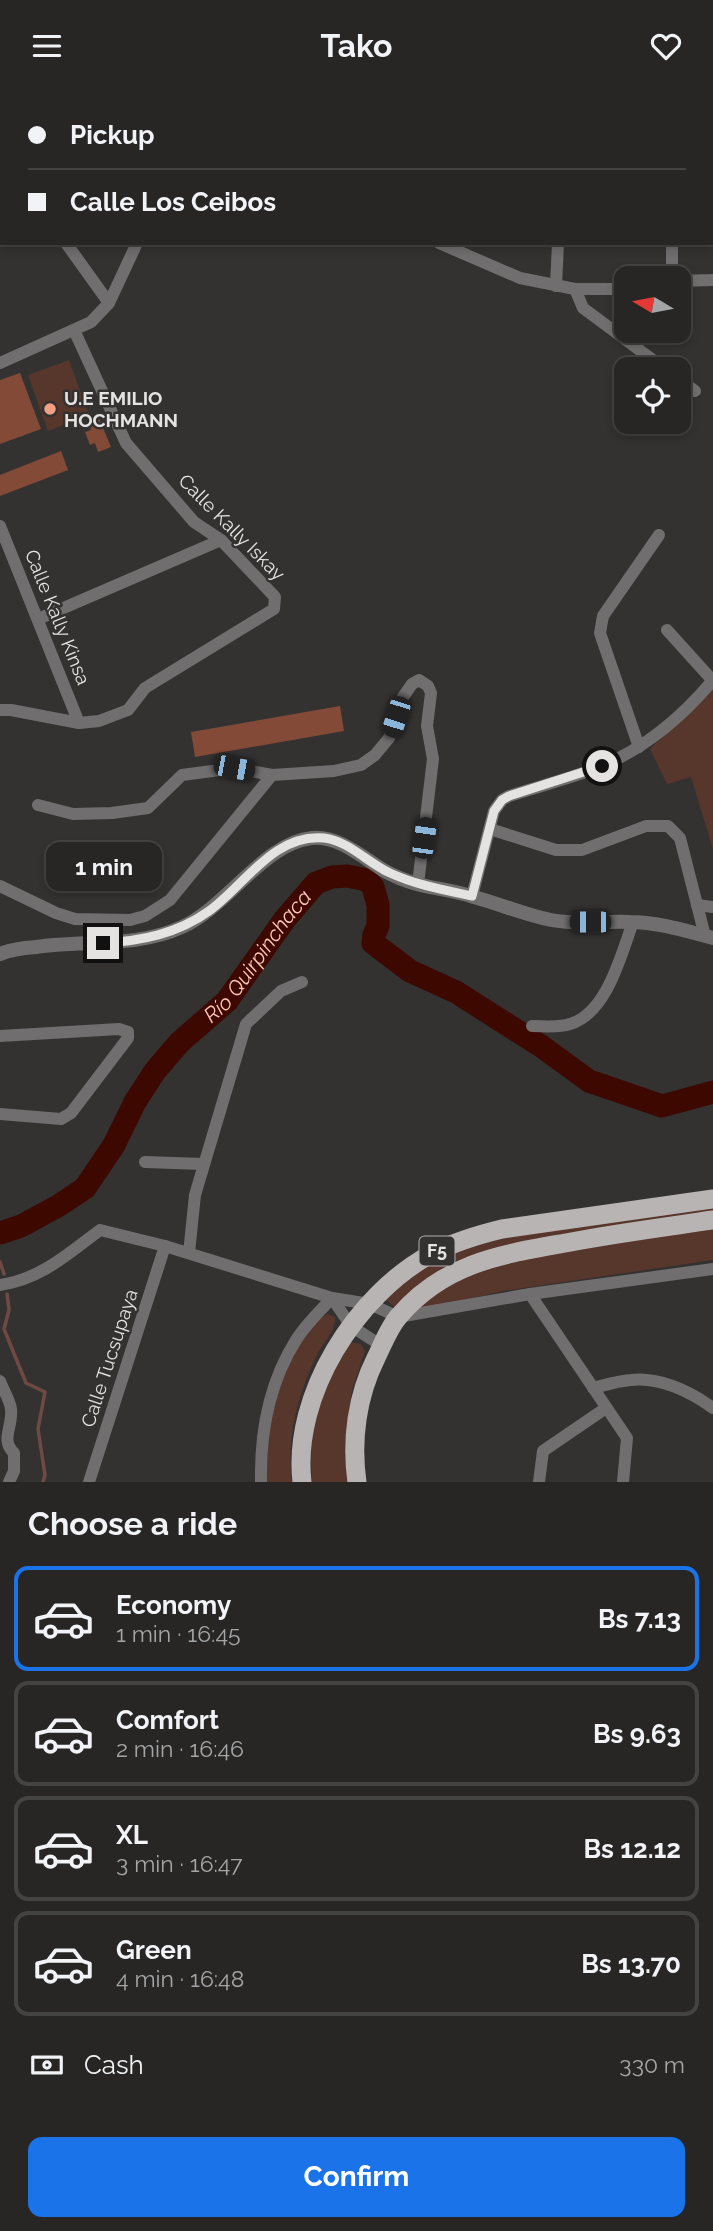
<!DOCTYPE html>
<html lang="en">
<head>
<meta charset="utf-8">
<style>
  :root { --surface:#272625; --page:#2f2e2d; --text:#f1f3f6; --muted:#a4a5a7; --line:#434342; --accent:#1a73e8 }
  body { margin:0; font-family:Raleway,sans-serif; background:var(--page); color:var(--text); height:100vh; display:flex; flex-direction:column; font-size:26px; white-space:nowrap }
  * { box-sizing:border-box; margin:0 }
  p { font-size:23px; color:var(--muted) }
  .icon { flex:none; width:38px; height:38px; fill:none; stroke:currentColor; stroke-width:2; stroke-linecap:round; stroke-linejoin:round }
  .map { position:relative; height:1391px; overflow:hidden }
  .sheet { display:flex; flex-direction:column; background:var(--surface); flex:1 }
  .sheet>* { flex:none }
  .hud { position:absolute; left:0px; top:0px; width:714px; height:154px; box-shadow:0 4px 10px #0003,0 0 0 2px var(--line); display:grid; align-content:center; height:154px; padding:0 28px; background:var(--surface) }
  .needle { width:46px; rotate:280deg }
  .fabs { position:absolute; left:614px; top:175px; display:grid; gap:14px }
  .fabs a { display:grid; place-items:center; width:77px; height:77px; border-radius:14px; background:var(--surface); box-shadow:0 4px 10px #0003,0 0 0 2px var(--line); font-size:35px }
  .end { position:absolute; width:32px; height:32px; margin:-16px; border:9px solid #e5e3e2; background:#111; box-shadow:0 0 0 4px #111 }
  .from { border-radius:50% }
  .bubble { position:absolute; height:49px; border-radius:14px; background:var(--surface); box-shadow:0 4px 10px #0003,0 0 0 2px var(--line); font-size:23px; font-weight:700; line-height:49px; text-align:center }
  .car { position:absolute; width:21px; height:42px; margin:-21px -10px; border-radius:9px; box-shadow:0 0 5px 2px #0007; background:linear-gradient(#222 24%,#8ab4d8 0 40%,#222 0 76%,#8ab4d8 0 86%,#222 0) }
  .hud b { display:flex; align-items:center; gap:24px; height:66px; font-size:26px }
  .hud b+b { border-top:2px solid var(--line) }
  .hud i { width:18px; height:18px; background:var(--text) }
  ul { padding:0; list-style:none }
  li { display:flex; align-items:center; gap:21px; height:105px; margin:0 14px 10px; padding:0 14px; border:4px solid var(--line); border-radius:14px }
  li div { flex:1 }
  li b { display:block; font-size:26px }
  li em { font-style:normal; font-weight:700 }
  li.selected { border-color:var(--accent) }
  li>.icon { width:63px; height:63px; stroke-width:1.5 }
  h2 { padding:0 28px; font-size:32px; line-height:84px }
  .pay { display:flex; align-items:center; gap:18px; height:77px; padding:0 28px; font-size:26px }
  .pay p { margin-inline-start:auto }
  .action { display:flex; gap:14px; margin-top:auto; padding:14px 28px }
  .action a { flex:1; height:80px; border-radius:14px; background:var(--accent); color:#fff; font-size:28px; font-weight:700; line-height:80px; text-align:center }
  header { display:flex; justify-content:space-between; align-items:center; height:91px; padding:0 28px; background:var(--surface); font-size:32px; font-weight:700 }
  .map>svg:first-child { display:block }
</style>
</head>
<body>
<header><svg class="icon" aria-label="menu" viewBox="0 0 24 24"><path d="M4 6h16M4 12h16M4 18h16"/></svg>Tako<svg class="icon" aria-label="heart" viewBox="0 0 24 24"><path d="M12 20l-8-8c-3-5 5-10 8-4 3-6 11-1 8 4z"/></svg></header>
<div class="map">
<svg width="713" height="1391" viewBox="0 0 713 1391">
  <rect width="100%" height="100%" fill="#343231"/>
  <g fill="#57362b">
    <path d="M69 269 89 324 48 340 28 284Z"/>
    <path d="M713 598V758L691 686 667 693 650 658Z"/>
    <path d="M713 1114V1121L500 1156 397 1218 384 1207 423 1175 478 1151Z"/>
    <path d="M713 1137V1169L503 1200 415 1220 447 1193 492 1173Z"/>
    <path d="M327 1223 335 1226C336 1241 323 1251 317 1264 298 1302 286 1348 292 1391H265C264 1367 268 1322 276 1300 286 1275 304 1238 327 1223Z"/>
    <path d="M349 1251 361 1253 365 1260 352 1299 348 1329 350 1391H312C310 1363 311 1331 321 1305 328 1286 340 1269 349 1251Z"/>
  </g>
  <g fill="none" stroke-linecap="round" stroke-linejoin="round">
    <g stroke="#6f4a44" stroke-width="3.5">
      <path d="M0 1171 4 1183"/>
      <path d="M7 1203 9 1219 4 1238 26 1292 45 1301 38 1338 45 1384 43 1391"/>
    </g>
    <path stroke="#3c0800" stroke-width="23" id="s1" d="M0 1142 21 1135 58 1115 85 1097 114 1054 135 1011 155 980 180 951 227 910 285 828 316 792 332 786 347 785 367 789 373 796 378 814V835L374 844 373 852 410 880 456 901 541 955 589 990 662 1015 713 1001"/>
  </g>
  <g fill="#844a38">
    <path d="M20 282 41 338 0 353V289Z"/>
    <path d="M98 325 111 356 98 361 95 352 90 354 85 341 91 339 87 330Z"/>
    <path d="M61 360 68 379 0 405V384Z"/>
    <path d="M340 615 344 640 195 666 191 641Z"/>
  </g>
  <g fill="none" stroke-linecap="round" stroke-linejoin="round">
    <g stroke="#706e6e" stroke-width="12">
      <path d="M112 0 115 2"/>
      <path d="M133 2 134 0"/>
      <path d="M250 2 251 0"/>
      <path d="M369 2V0"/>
      <path d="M484 2 485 0"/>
      <path d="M0 67 2 69"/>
      <path d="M66 152 109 212"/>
      <path d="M439 152 520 187 575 198H626"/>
      <path d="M672 187V152"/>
      <path d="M679 190 713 189"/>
      <path d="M556 195 558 152"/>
      <path d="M575 198 583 217 665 278"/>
      <path d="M0 272 91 231 109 212 137 152"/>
      <path d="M679 288 695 300"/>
      <path d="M0 435 79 632"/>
      <path d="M38 528 221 449"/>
      <path d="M667 539 713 590"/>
      <path d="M0 619H11L79 632 99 630 128 619 145 597 274 518 275 506 221 449 194 431 126 352 74 239"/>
      <path d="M639 656 600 542 603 525 659 444"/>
      <path d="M38 714 73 723 112 722 148 717 182 684 235 677 272 684 334 680 361 674 375 664 389 647 403 606 412 593 419 589 428 595 431 602 427 635 433 668 418 793"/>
      <path d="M490 738 556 759H582L646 735H668L680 747 705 845"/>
      <path d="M0 795 56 822 75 828 130 829 145 825 170 809 272 684"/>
      <path d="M472 805 494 720 502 709 509 705C540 695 572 687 602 675 647 656 682 626 713 589"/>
      <path d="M697 814 713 816"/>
      <path d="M532 935C544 935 558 937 570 933 607 922 621 864 633 831"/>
      <path d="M0 945 119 938 128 941V947L71 1022 61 1028 0 1023"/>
      <path d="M145 1071 203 1073"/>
      <path d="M189 1162 195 1104 246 933 281 900 302 891"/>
      <path d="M0 1194C41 1188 68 1163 100 1139L165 1155 332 1207 370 1213 398 1226 530 1203 713 1178"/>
      <path d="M530 1203 627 1347 623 1391"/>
      <path d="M332 1207 351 1235 382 1255"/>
      <path d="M0 1290C3 1299 10 1309 11 1318 13 1336 0 1349 14 1362V1380L9 1391"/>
      <path d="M593 1297C605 1294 618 1290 631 1289 661 1286 689 1300 713 1317"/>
      <path d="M89 1391 165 1155"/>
      <path d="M261 1391C260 1341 269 1292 296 1249 306 1233 320 1220 332 1207"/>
      <path d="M539 1391 543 1360 606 1317"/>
    </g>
    <path stroke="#706e6e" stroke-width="14" d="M0 863C12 858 24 857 36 856 86 849 136 857 182 836 227 816 265 751 312 747 339 745 361 765 383 779 394 785 406 790 417 793 436 798 456 800 474 806 500 813 525 824 551 829 576 834 604 830 630 831 658 831 686 840 713 847"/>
    <g stroke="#b8b4b4" stroke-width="19">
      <path d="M706 0 709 2"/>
      <path d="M302 1391C292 1304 356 1204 431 1163 454 1151 477 1144 502 1138L713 1108"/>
      <path d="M357 1391C351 1349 357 1305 376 1267 383 1253 389 1236 399 1225 446 1170 505 1163 571 1151 618 1142 665 1136 713 1129"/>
    </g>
  </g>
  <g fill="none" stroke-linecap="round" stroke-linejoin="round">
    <path stroke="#e5e3e2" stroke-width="9" d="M103 852C141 850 177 843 209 820 244 795 274 742 324 747 349 750 368 772 390 782 416 794 444 799 472 805L494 720 502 709 509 705 602 675"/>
  </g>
  <circle fill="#f39f84" stroke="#343231" stroke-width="2.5" cx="50" cy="318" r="7"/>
  <g text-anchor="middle" stroke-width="5" stroke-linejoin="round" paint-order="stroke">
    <rect fill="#343231" stroke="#b0aead" stroke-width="2" x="419.5" y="1145.5" width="35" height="29" rx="5"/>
    <g font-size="18" font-weight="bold" fill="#e5e3e2">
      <text x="437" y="1166">F5</text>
    </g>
    <g font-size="19" font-weight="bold" fill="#e5e3e2" stroke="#343231" text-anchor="start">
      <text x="64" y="314">U.E EMILIO<tspan x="64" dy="22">HOCHMANN</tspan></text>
    </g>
    <g font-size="19" fill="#e5e3e2" stroke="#343231">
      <text transform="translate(232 436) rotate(45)" y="7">Calle Kally Iskay</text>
      <text transform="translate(58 526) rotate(68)" y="7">Calle Kally Kinsa</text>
      <text transform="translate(109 1267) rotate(-72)" y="7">Calle Tucsupaya</text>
    </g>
    <g font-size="21" font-style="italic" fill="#fec6b5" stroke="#343231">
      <text dy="7" stroke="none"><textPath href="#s1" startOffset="388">Río Quirpinchaca</textPath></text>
    </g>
  </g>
</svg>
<div class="fabs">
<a><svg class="needle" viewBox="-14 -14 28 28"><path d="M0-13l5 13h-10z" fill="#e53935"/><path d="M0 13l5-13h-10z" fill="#a4a5a7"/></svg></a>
<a><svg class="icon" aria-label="locate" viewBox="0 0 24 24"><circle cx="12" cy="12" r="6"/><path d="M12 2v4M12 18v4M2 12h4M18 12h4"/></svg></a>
</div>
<i class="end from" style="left:602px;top:675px"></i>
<i class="end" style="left:103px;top:852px"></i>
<div class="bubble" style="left:46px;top:751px;width:116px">1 min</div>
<i class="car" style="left:396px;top:626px;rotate:198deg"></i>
<i class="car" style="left:234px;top:677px;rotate:101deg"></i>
<i class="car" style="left:424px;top:747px;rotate:8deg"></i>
<i class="car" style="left:590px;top:831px;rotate:270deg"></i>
<div class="hud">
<b><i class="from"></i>Pickup</b>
<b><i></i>Calle Los Ceibos</b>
</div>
</div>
<section class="sheet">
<h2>Choose a ride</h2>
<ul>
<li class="selected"><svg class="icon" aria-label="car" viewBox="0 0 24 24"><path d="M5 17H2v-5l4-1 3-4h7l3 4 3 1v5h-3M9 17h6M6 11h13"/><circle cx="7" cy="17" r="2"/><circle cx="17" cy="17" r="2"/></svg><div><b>Economy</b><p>1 min · 16:45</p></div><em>Bs 7.13</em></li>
<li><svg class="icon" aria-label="car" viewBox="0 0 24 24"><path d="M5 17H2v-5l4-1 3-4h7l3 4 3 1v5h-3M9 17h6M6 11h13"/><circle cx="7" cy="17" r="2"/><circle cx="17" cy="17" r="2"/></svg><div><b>Comfort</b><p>2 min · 16:46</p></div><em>Bs 9.63</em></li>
<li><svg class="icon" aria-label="car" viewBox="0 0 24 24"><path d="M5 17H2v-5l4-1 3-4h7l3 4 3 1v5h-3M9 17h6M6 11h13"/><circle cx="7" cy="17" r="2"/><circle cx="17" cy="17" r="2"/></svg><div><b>XL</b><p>3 min · 16:47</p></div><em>Bs 12.12</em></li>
<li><svg class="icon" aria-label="car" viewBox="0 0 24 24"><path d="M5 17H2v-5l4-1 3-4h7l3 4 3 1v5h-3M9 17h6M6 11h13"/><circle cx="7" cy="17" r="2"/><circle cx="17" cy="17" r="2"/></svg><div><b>Green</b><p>4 min · 16:48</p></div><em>Bs 13.70</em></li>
</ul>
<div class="pay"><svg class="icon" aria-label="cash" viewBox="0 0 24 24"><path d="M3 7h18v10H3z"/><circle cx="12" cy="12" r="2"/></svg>Cash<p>330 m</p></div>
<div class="action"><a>Confirm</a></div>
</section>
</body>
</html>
